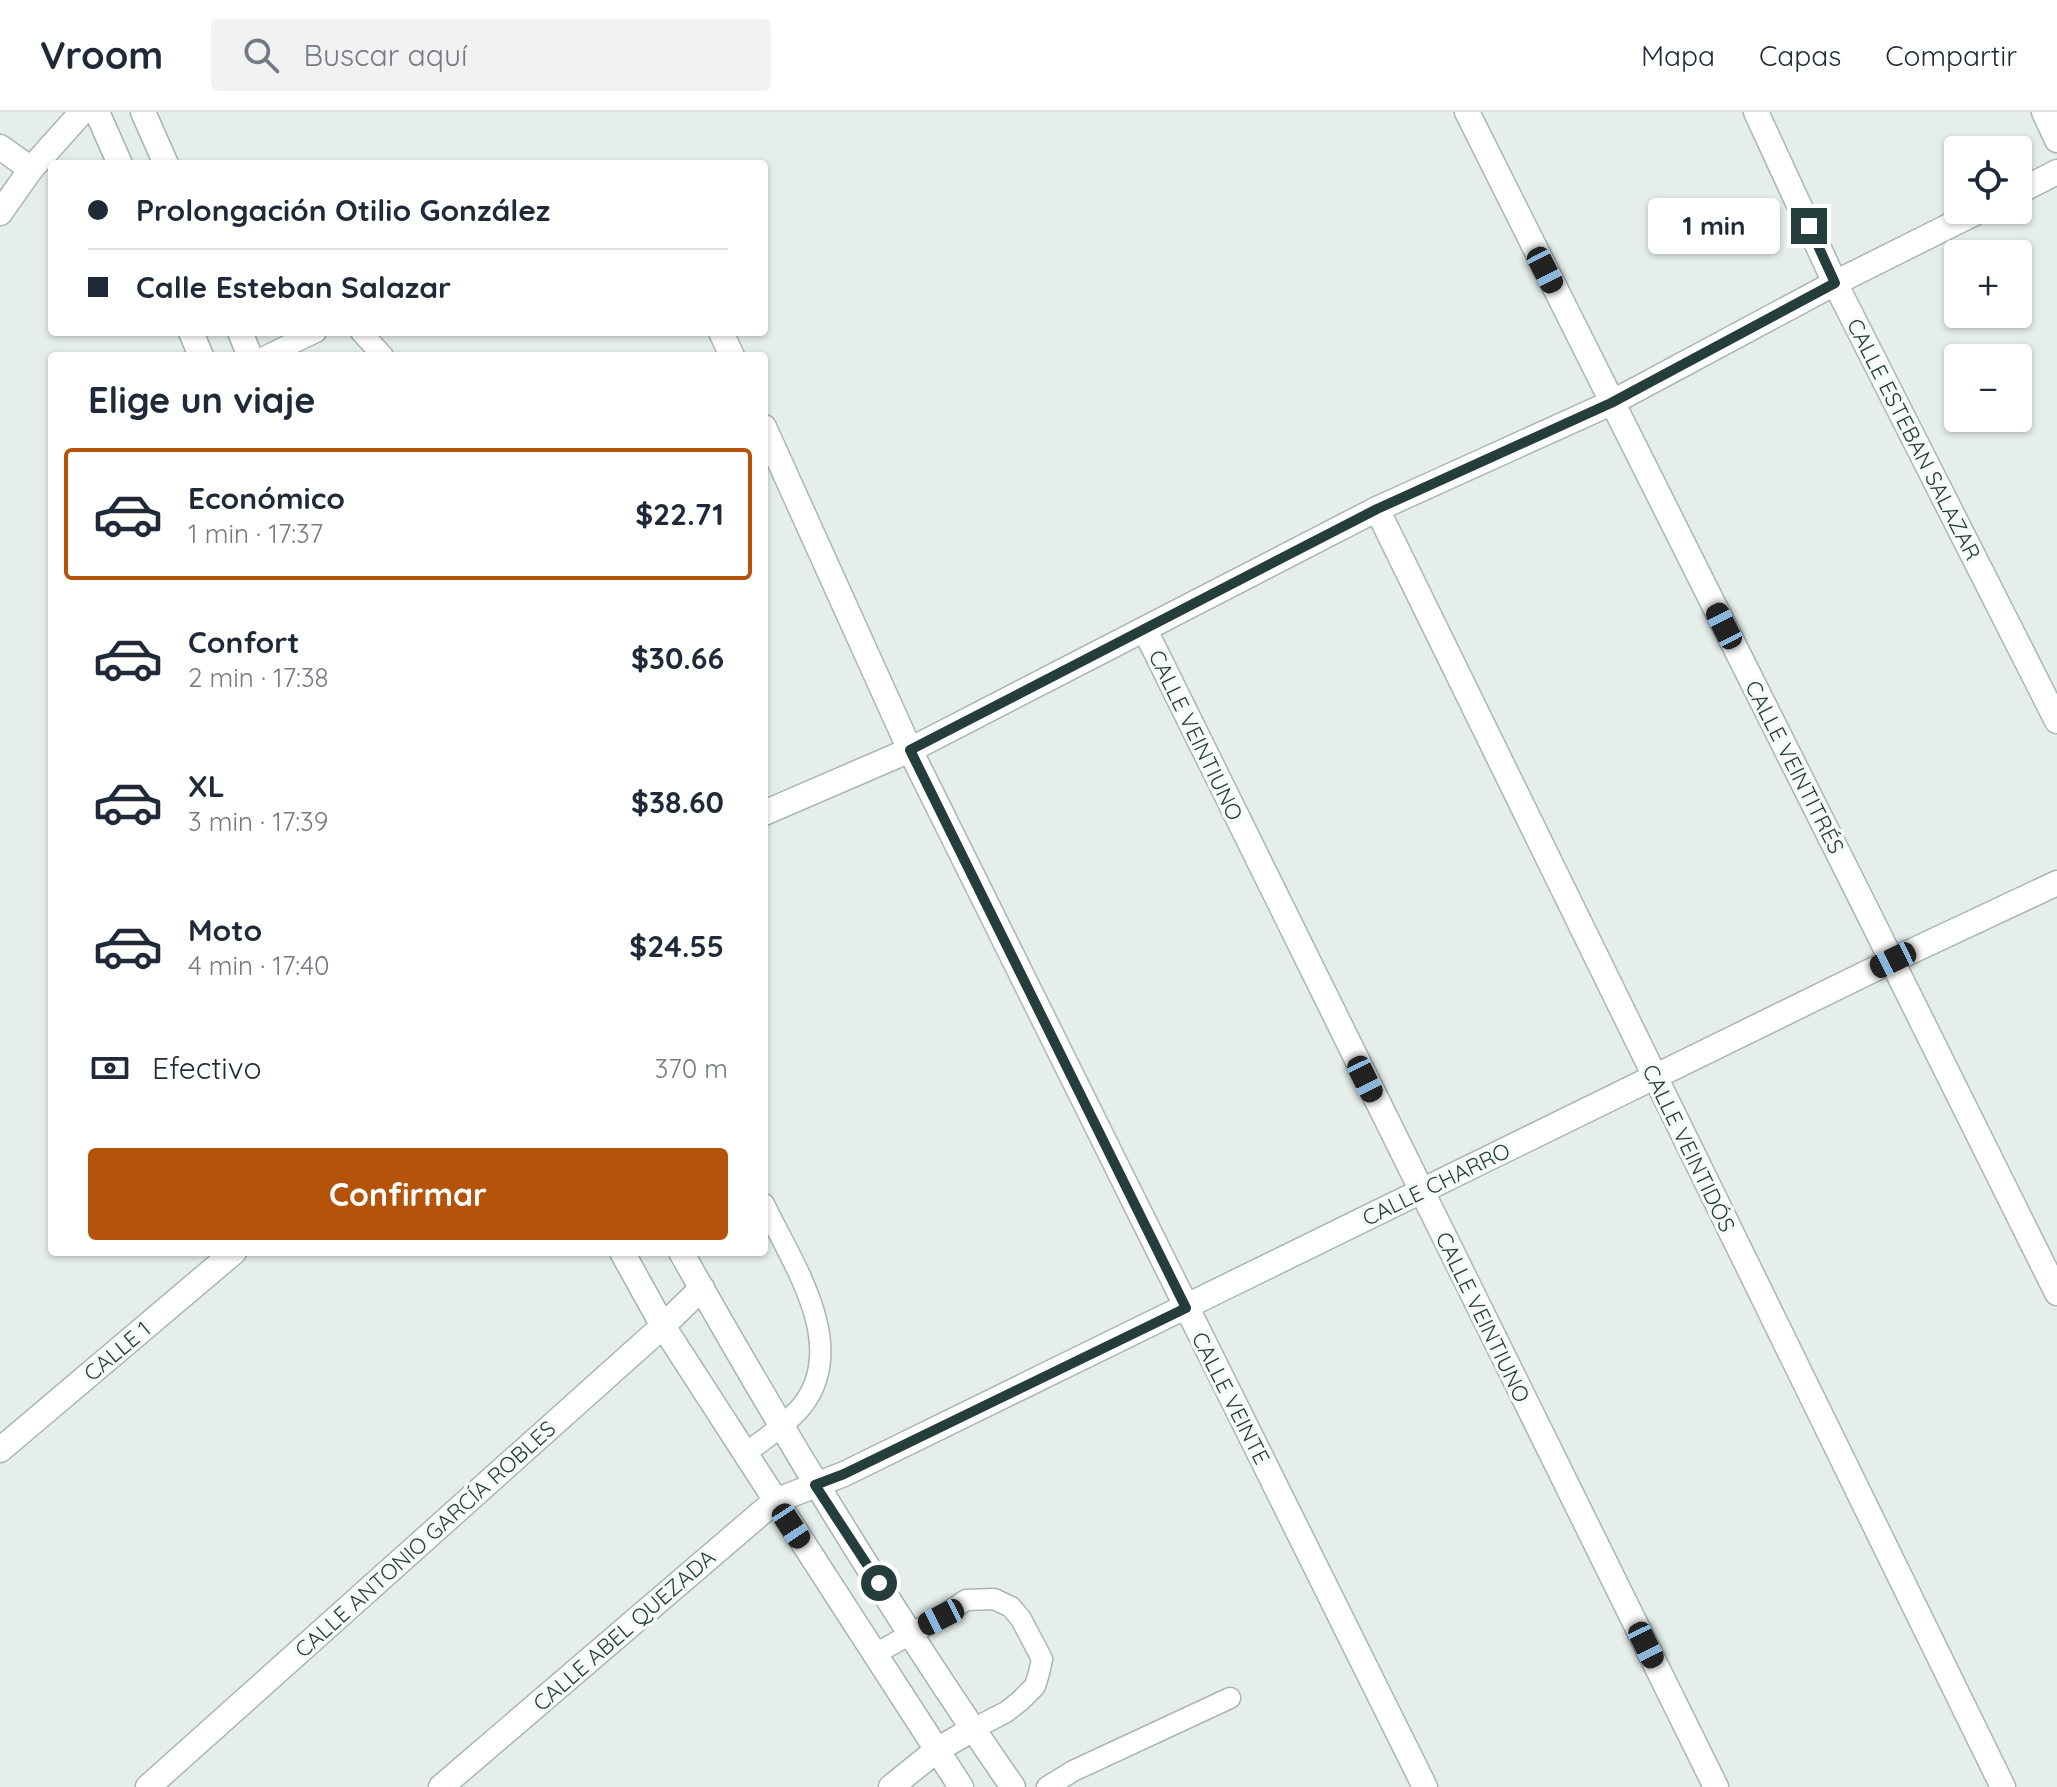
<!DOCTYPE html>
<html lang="es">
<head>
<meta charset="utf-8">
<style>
  :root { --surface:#fff; --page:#f2f2f3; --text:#1f2937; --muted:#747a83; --line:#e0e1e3; --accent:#b45309 }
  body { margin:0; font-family:Quicksand,sans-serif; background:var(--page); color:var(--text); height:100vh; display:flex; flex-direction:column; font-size:30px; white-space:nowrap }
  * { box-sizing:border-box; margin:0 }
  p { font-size:26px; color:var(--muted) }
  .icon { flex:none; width:44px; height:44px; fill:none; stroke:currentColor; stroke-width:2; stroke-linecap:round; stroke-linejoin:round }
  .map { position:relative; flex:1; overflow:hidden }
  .panel { position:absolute; left:48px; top:240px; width:720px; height:904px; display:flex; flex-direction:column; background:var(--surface); border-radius:8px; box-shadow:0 2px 6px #0004 }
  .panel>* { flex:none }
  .hud { position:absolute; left:48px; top:48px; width:720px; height:176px; border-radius:8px; box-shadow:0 2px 6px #0004; display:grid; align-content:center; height:176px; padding:0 40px; background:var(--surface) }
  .fabs { position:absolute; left:1944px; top:24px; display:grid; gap:16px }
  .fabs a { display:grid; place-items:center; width:88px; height:88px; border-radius:8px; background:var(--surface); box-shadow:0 2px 6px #0004; font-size:40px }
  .end { position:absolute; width:36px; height:36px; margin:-18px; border:10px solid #263e3b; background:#fff; box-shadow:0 0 0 4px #fff }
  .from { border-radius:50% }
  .bubble { position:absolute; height:56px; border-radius:8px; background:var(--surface); box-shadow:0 2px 6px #0004; font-size:26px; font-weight:700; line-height:56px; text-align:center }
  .car { position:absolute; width:24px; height:48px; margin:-24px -12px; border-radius:10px; box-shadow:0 0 6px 2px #0007; background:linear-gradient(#222 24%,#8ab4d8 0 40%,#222 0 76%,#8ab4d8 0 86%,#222 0) }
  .hud b { display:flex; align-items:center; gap:28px; height:76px; font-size:30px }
  .hud b+b { border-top:2px solid var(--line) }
  .hud i { width:20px; height:20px; background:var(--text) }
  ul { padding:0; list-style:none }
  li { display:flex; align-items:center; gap:24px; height:132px; margin:0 16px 12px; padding:0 24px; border:4px solid transparent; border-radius:8px }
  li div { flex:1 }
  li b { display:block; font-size:30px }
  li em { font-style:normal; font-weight:700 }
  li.on { border-color:var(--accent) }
  li>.icon { width:72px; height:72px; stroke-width:1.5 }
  h2 { padding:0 40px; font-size:36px; line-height:96px }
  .pay { display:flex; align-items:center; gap:20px; height:88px; padding:0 40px; font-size:30px }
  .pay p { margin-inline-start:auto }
  .cta { display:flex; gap:16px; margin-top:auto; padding:16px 40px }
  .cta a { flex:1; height:92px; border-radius:8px; background:var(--accent); color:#fff; font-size:32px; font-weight:700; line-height:92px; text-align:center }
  header { display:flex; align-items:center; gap:48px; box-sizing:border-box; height:112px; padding:0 40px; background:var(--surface); border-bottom:2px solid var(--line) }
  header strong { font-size:38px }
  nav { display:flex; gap:44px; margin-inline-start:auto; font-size:28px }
  .search { width:560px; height:72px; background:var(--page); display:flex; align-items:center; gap:20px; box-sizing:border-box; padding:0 28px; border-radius:8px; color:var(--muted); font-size:30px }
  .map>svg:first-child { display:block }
</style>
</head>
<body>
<header>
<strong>Vroom</strong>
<div class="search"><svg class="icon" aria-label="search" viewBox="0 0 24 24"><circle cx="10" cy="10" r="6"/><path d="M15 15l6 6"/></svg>Buscar aquí</div>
<nav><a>Mapa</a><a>Capas</a><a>Compartir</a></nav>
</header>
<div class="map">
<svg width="2057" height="1675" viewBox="0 0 2057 1675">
  <rect width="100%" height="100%" fill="#e6eeeb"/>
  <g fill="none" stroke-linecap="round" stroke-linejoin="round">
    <g stroke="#a9b6b3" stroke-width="23">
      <g id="lane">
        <path d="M361 220 383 244"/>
        <path d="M266 244 316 220"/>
        <path d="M745 1342C764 1327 786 1313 802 1294 850 1233 792 1151 764 1092"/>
        <path d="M875 1542 941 1505 966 1488 994 1487 1011 1495 1021 1507 1042 1547 1039 1561 1035 1574 1020 1589 1006 1600 973 1617"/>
        <path d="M1047 1675 1073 1659 1230 1586"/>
      </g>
    </g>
    <g stroke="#a9b6b3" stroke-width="27">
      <g id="street">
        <path d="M1467 0C1662 395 1863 786 2057 1181"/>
        <path d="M1756 0 1835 171 2057 609"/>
        <path d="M2044 0 2057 28"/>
        <path d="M0 35 31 57"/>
        <path d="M2018 80 2057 60"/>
        <path d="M0 101 31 57 82 0"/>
        <path d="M721 220 732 244"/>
        <path d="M764 315 910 638 1425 1675"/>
        <path d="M1377 397 2003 1675"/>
        <path d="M1145 518 1716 1675"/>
        <path d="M764 701 910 638 1377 397 1611 291 1835 171 1981 98"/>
        <path d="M0 1338 234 1140"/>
        <path d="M148 1675 663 1214 702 1176"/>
        <path d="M441 1675 775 1389 844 1362 1893 848 2057 771"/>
        <path d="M891 1675 937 1638 973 1617"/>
      </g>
    </g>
    <g stroke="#a2b5b1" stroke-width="27">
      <g id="secondary">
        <path d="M97 0 120 52"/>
        <path d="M143 0 166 52"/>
        <path d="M191 220 201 244"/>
        <path d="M240 220 250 244"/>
        <path d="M622 1140 663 1214 961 1675"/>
        <path d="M681 1140C784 1323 893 1503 1013 1675"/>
      </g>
    </g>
    <use href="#lane" stroke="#fff" stroke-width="20"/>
    <use href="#street" stroke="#fff" stroke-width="24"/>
    <use href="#secondary" stroke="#fff" stroke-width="24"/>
  </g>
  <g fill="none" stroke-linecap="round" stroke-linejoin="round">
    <path stroke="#263e3b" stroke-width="10" d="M879 1471 815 1373 844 1362 1186 1196 910 638 1377 397 1611 291 1835 171 1809 114"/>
  </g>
  <g text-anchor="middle" stroke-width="7" stroke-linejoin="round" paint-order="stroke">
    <g font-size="22" fill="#263e3b" stroke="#f6faf9">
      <text transform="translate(1914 327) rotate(63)" y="8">CALLE ESTEBAN SALAZAR</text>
      <text transform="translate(1196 623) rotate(64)" y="8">CALLE VEINTIUNO</text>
      <text transform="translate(1795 655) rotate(63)" y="8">CALLE VEINTITRÉS</text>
      <text transform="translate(1689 1036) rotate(64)" y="8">CALLE VEINTIDÓS</text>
      <text transform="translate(1436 1072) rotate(-26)" y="8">CALLE CHARRO</text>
      <text transform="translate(1483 1205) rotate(64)" y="8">CALLE VEINTIUNO</text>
      <text transform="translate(117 1239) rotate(-40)" y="8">CALLE 1</text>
      <text transform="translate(1231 1286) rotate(63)" y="8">CALLE VEINTE</text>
      <text transform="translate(425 1427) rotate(-42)" y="8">CALLE ANTONIO GARCÍA ROBLES</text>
      <text transform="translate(624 1518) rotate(-41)" y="8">CALLE ABEL QUEZADA</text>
    </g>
  </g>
</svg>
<div class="fabs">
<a><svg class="icon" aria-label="locate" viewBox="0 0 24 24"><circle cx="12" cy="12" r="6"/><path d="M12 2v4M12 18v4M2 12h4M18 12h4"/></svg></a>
<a>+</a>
<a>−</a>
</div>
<i class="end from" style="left:879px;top:1471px"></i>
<i class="end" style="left:1809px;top:114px"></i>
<div class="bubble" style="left:1648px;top:86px;width:132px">1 min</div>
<i class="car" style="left:1545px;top:158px;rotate:153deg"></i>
<i class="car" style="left:1724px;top:514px;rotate:333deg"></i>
<i class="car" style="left:1893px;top:848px;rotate:244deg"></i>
<i class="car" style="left:1365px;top:967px;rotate:154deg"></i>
<i class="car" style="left:791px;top:1414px;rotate:147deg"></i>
<i class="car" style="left:941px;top:1505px;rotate:243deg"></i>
<i class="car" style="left:1646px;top:1533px;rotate:154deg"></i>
<div class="hud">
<b><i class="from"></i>Prolongación Otilio González</b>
<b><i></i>Calle Esteban Salazar</b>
</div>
<section class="panel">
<h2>Elige un viaje</h2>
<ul>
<li class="on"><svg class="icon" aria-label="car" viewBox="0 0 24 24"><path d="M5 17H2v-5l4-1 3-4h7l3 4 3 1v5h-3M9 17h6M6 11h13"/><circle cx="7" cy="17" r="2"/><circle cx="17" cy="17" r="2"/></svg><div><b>Económico</b><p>1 min · 17:37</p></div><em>$22.71</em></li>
<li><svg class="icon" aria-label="car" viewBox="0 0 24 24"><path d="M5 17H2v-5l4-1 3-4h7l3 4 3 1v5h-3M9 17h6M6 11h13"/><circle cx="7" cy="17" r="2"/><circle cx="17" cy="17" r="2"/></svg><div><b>Confort</b><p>2 min · 17:38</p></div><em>$30.66</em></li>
<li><svg class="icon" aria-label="car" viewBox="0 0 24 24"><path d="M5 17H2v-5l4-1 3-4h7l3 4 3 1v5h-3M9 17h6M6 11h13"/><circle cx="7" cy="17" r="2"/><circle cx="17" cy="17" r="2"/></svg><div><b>XL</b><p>3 min · 17:39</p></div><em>$38.60</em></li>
<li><svg class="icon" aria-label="car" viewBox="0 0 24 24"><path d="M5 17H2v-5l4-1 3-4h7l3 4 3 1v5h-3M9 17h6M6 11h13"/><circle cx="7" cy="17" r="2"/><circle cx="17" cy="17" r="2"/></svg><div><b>Moto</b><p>4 min · 17:40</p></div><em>$24.55</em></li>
</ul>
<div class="pay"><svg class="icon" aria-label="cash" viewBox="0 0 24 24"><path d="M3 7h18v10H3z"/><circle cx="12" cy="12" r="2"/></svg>Efectivo<p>370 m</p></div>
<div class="cta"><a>Confirmar</a></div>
</section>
</div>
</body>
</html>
